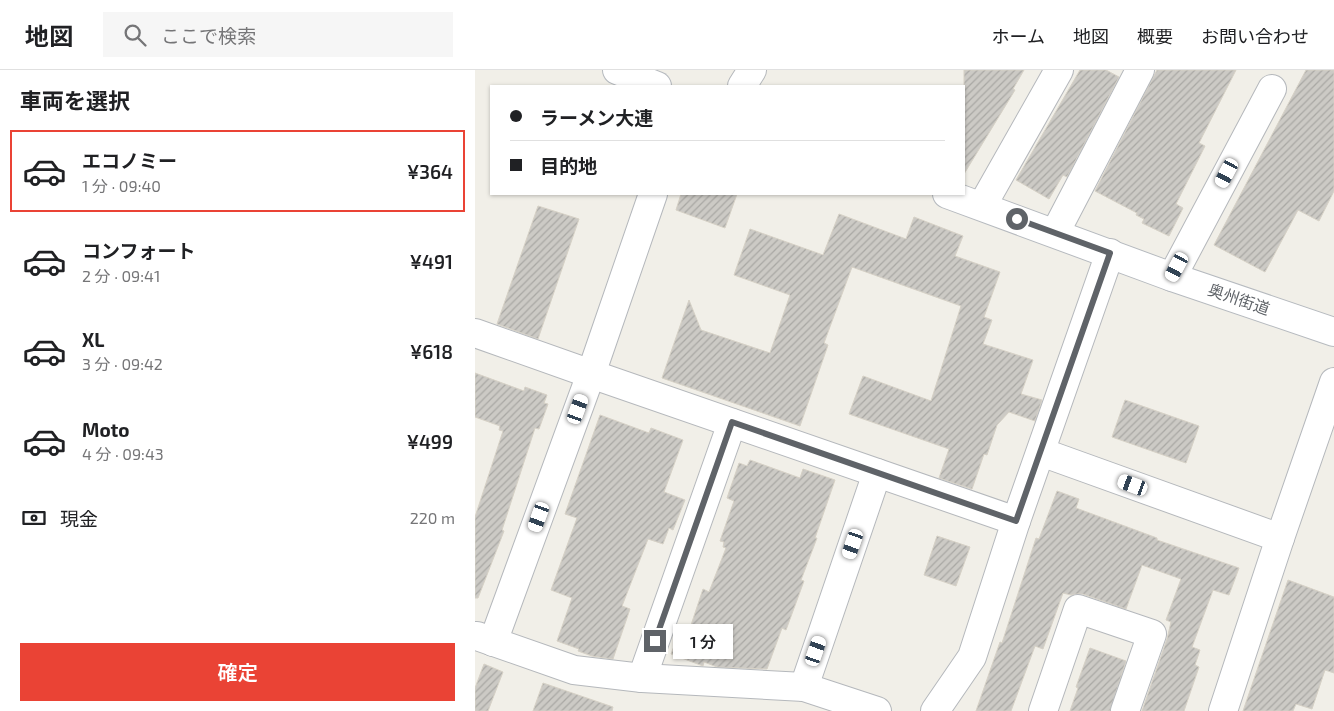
<!DOCTYPE html>
<html lang="ja">
<head>
<meta charset="utf-8">
<style>
  :root { --surface:#fff; --page:#f6f6f6; --text:#202124; --muted:#757577; --line:#e0e0e0; --accent:#ea4335 }
  body { margin:0; font-family:"Exo 2","Noto Sans JP",sans-serif; background:var(--page); color:var(--text); height:100vh; display:flex; flex-direction:column; font-size:19px; white-space:nowrap }
  * { box-sizing:border-box; margin:0 }
  p { font-size:16px; color:var(--muted) }
  .icon { flex:none; width:28px; height:28px; fill:none; stroke:currentColor; stroke-width:2; stroke-linecap:round; stroke-linejoin:round }
  .map { position:relative; flex:1; overflow:hidden }
  .side { display:flex; flex-direction:column; background:var(--surface); width:475px }
  .side>* { flex:none }
  .top-card { position:absolute; left:15px; top:15px; width:475px; height:110px; border-radius:0px; box-shadow:0 1px 4px #0004; display:grid; align-content:center; height:110px; padding:0 20px; background:var(--surface) }
  .end { position:absolute; width:22px; height:22px; margin:-11px; border:6px solid #5f6368; background:#fff; box-shadow:0 0 0 2px #fff }
  .from { border-radius:50% }
  .bubble { position:absolute; height:35px; border-radius:0px; background:var(--surface); box-shadow:0 1px 4px #0004; font-size:16px; font-weight:600; line-height:35px; text-align:center }
  .car { position:absolute; width:15px; height:30px; margin:-15px -8px; border-radius:6px; box-shadow:0 0 4px 1px #0007; background:linear-gradient(#fff 24%,#345 0 40%,#fff 0 76%,#345 0 86%,#fff 0) }
  .top-card b { display:flex; align-items:center; gap:18px; height:48px; font-size:19px }
  .top-card b+b { border-top:1px solid var(--line) }
  .top-card i { width:12px; height:12px; background:var(--text) }
  ul { padding:0; list-style:none }
  li { display:flex; align-items:center; gap:15px; height:82px; margin:0 10px 8px; padding:0 10px; border:2px solid transparent; border-radius:0px }
  li div { flex:1 }
  li b { display:block; font-size:19px }
  li em { font-style:normal; font-weight:600 }
  li.on { border-color:var(--accent) }
  li>.icon { width:45px; height:45px; stroke-width:1.5 }
  h2 { padding:0 20px; font-size:22px; line-height:60px }
  .pay { display:flex; align-items:center; gap:12px; height:55px; padding:0 20px; font-size:19px }
  .pay p { margin-inline-start:auto }
  .primary-button { display:flex; gap:10px; margin-top:auto; padding:10px 20px }
  .primary-button a { flex:1; height:58px; border-radius:0px; background:var(--accent); color:#fff; font-size:20px; font-weight:600; line-height:58px; text-align:center }
  header { display:flex; align-items:center; gap:30px; box-sizing:border-box; height:70px; padding:0 25px; background:var(--surface); border-bottom:1px solid var(--line) }
  header strong { font-size:24px }
  nav { display:flex; gap:28px; margin-inline-start:auto; font-size:18px }
  .search { width:350px; height:45px; background:var(--page); display:flex; align-items:center; gap:12px; box-sizing:border-box; padding:0 18px; border-radius:0px; color:var(--muted); font-size:19px }
  main { display:flex; flex:1; min-height:0 }
  .map>svg:first-child { display:block }
</style>
</head>
<body>
<header>
<strong>地図</strong>
<div class="search"><svg class="icon" aria-label="search" viewBox="0 0 24 24"><circle cx="10" cy="10" r="6"/><path d="M15 15l6 6"/></svg>ここで検索</div>
<nav><a>ホーム</a><a>地図</a><a>概要</a><a>お問い合わせ</a></nav>
</header>
<main>
<section class="side">
<h2>車両を選択</h2>
<ul>
<li class="on"><svg class="icon" aria-label="car" viewBox="0 0 24 24"><path d="M5 17H2v-5l4-1 3-4h7l3 4 3 1v5h-3M9 17h6M6 11h13"/><circle cx="7" cy="17" r="2"/><circle cx="17" cy="17" r="2"/></svg><div><b>エコノミー</b><p>1 分 · 09:40</p></div><em>¥364</em></li>
<li><svg class="icon" aria-label="car" viewBox="0 0 24 24"><path d="M5 17H2v-5l4-1 3-4h7l3 4 3 1v5h-3M9 17h6M6 11h13"/><circle cx="7" cy="17" r="2"/><circle cx="17" cy="17" r="2"/></svg><div><b>コンフォート</b><p>2 分 · 09:41</p></div><em>¥491</em></li>
<li><svg class="icon" aria-label="car" viewBox="0 0 24 24"><path d="M5 17H2v-5l4-1 3-4h7l3 4 3 1v5h-3M9 17h6M6 11h13"/><circle cx="7" cy="17" r="2"/><circle cx="17" cy="17" r="2"/></svg><div><b>XL</b><p>3 分 · 09:42</p></div><em>¥618</em></li>
<li><svg class="icon" aria-label="car" viewBox="0 0 24 24"><path d="M5 17H2v-5l4-1 3-4h7l3 4 3 1v5h-3M9 17h6M6 11h13"/><circle cx="7" cy="17" r="2"/><circle cx="17" cy="17" r="2"/></svg><div><b>Moto</b><p>4 分 · 09:43</p></div><em>¥499</em></li>
</ul>
<div class="pay"><svg class="icon" aria-label="cash" viewBox="0 0 24 24"><path d="M3 7h18v10H3z"/><circle cx="12" cy="12" r="2"/></svg>現金<p>220 m</p></div>
<div class="primary-button"><a>確定</a></div>
</section>
<div class="map">
<svg width="859" height="641" viewBox="0 0 859 641">
  <defs>
    <pattern id="building-hatch" width="6" height="6" patternUnits="userSpaceOnUse" patternTransform="scale(1.25)"><rect width="6" height="6" fill="#cccac5"/><path d="M-1 1l2-2M0 6l6-6M5 7l2-2" fill="none" stroke="#a9a8a4"/></pattern>
  </defs>
  <rect width="100%" height="100%" fill="#f1efe8"/>
  <g fill="url(#building-hatch)" stroke="#d6d1c6">
    <path d="M489 0H549L538 19 540 20 489 104Z"/>
    <path d="M605 0H631L644 7 592 107 588 105 574 129 541 110Z"/>
    <path d="M682 0H761L724 73 730 76 701 134 708 138 694 166 667 153 669 149 661 145 662 143 620 121Z"/>
    <path d="M831 0H859V121L844 151 823 140 790 202 739 175Z"/>
    <path d="M206 124H262L250 158 201 140Z"/>
    <path d="M63 136 104 149 63 269 22 254Z"/>
    <path d="M364 144 431 169 439 147 488 166 480 186 525 202 509 247 517 250 508 274 558 290 546 324 567 330 560 351 534 342 522 355 512 385 509 384 497 419 464 408 474 379 374 344 388 306 456 331 486 236 377 197 349 273 353 275 325 356 187 308 214 230 226 260 295 283 315 225 259 205 275 159 348 185Z"/>
    <path d="M0 303 49 321 50 317 72 325 69 333 73 334 64 359 60 358 27 460 29 461 3 528H0V447L28 361 24 360 25 356 0 347Z"/>
    <path d="M650 330 724 356 711 393 637 367Z"/>
    <path d="M125 345 174 363 176 358 208 370 189 422 210 430 198 460 194 458 188 474 173 469 147 536 155 539 138 589 117 586 103 581 104 579 82 571 97 528 76 520 102 448 90 444Z"/>
    <path d="M275 390 325 408 328 399 360 410 340 468H342L326 510 329 511 311 560 307 558 292 599 242 597 229 592 228 596 196 584 207 555 215 558 228 519 234 522 251 478 248 477 249 472 245 471 259 431 252 428 264 393 272 396Z"/>
    <path d="M582 421 604 429 601 438 682 468V470L764 498 754 525 738 520 717 577 725 580 720 595 724 597 709 641H667L692 569 696 552 691 550 706 509 667 495 651 539 608 524H600L596 525 588 523 568 579 560 576 536 641H501L525 572 527 573 561 468 564 469Z"/>
    <path d="M462 466 495 477 481 516 449 505Z"/>
    <path d="M813 510 859 527V603L850 600 837 639 821 634 818 641H768Z"/>
    <path d="M615 578 651 591 635 641H595L603 618 601 617Z"/>
    <path d="M9 594 28 602 13 641H0V618Z"/>
    <path d="M68 613 138 637 137 641H58Z"/>
  </g>
  <g fill="none" stroke-linecap="round" stroke-linejoin="round">
    <g stroke="#b5b8bc" stroke-width="30">
      <g id="minor">
        <path d="M267 16 277 0"/>
        <path d="M507 136 584 0"/>
        <path d="M580 163 665 0"/>
        <path d="M697 207 797 19"/>
        <path d="M0 263 116 304 178 124"/>
        <path d="M566 382 805 468"/>
        <path d="M2 566 99 600 167 608 329 617 402 641"/>
        <path d="M18 572 116 304 541 451"/>
        <path d="M167 608 257 353"/>
        <path d="M329 617 402 403"/>
        <path d="M460 641 497 587 541 451 635 183"/>
        <path d="M568 641 603 539 677 564 650 641"/>
        <path d="M748 641 805 468 859 312"/>
      </g>
    </g>
    <g stroke="#b6babf" stroke-width="30">
      <g id="secondary">
        <path d="M142 0 182 16"/>
        <path d="M472 124 697 207 859 262"/>
      </g>
    </g>
    <use href="#minor" stroke="#fff" stroke-width="28"/>
    <use href="#secondary" stroke="#fff" stroke-width="28"/>
  </g>
  <g fill="none" stroke-linecap="round" stroke-linejoin="round">
    <path stroke="#5f6368" stroke-width="6" d="M180 571 257 352 541 451 635 183 542 149"/>
  </g>
  <g text-anchor="middle" stroke-width="5" stroke-linejoin="round" paint-order="stroke">
    <g font-size="16" fill="#5f6368" stroke="#fff">
      <text transform="translate(764 229) rotate(19)" y="6">奥州街道</text>
    </g>
  </g>
</svg>
<i class="end from" style="left:542px;top:149px"></i>
<i class="end" style="left:180px;top:571px"></i>
<div class="bubble" style="left:198px;top:554px;width:60px">1 分</div>
<i class="car" style="left:752px;top:103px;rotate:208deg"></i>
<i class="car" style="left:702px;top:197px;rotate:208deg"></i>
<i class="car" style="left:103px;top:339px;rotate:20deg"></i>
<i class="car" style="left:658px;top:415px;rotate:290deg"></i>
<i class="car" style="left:64px;top:447px;rotate:200deg"></i>
<i class="car" style="left:378px;top:474px;rotate:199deg"></i>
<i class="car" style="left:341px;top:581px;rotate:19deg"></i>
<div class="top-card">
<b><i class="from"></i>ラーメン大連</b>
<b><i></i>目的地</b>
</div>
</div>
</main>
</body>
</html>
